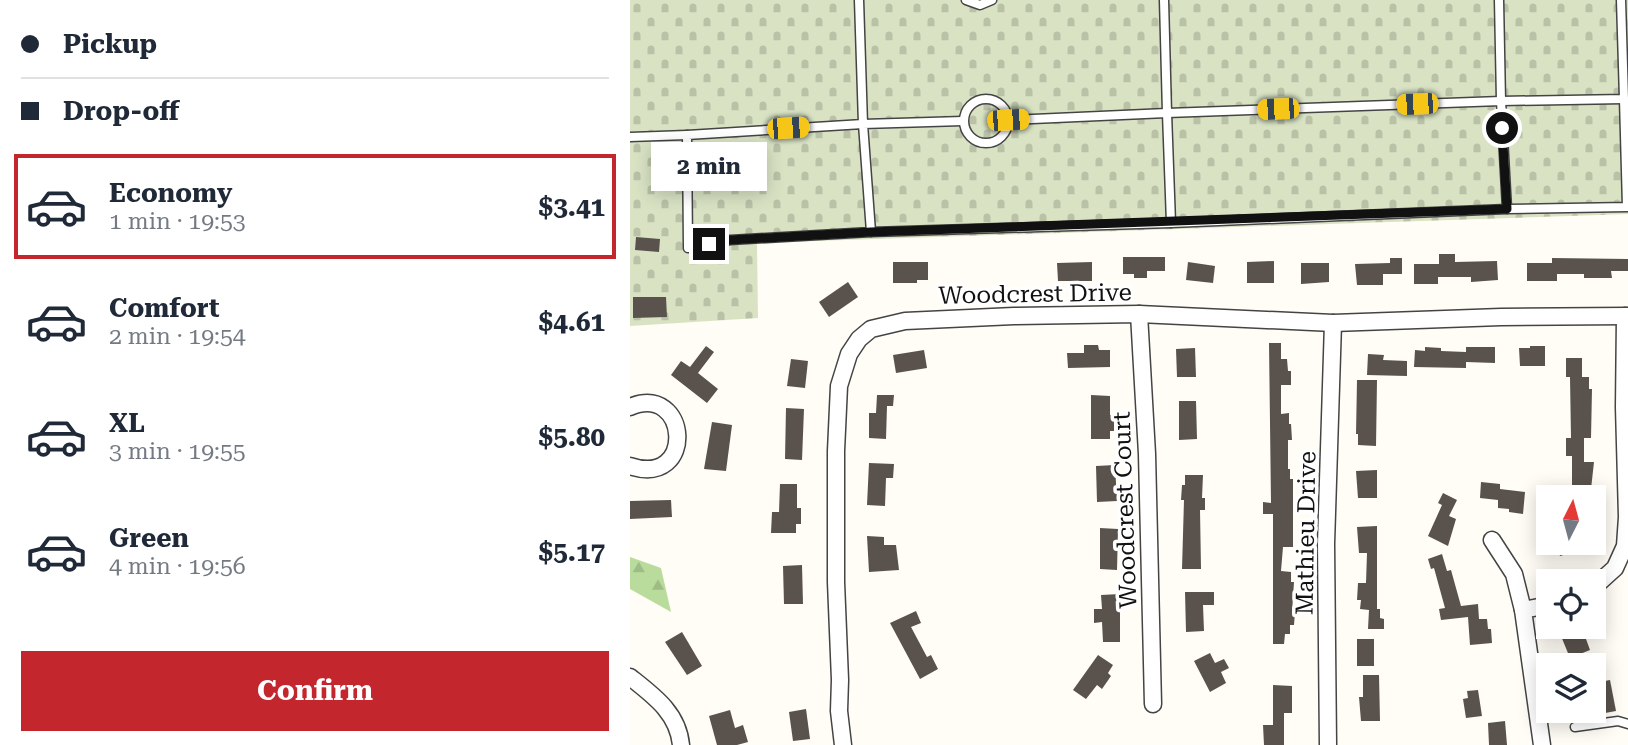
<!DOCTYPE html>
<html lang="en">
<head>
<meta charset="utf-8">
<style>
  :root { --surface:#fff; --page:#f2f2f3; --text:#1f2937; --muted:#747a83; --line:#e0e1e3; --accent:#c4262e }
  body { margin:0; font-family:"Roboto Serif",serif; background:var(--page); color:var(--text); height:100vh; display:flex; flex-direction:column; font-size:26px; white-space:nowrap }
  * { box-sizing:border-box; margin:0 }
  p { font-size:23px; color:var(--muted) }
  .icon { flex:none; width:38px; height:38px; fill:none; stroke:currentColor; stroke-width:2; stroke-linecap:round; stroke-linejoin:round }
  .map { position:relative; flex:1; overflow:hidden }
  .panel { display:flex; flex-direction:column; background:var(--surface); width:630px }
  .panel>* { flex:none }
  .guide { display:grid; align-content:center; height:154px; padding:0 21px; background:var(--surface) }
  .needle { width:46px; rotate:6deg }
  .controls { position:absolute; left:906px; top:485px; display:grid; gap:14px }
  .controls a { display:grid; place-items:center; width:70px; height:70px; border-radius:0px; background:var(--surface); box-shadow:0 4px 18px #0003; font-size:35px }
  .end { position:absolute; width:32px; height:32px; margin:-16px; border:9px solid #111; background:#fff; box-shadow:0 0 0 4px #fff }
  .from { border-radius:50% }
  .bubble { position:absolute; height:49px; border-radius:0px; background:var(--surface); box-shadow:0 4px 18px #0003; font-size:23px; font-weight:700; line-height:49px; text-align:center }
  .car { position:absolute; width:21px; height:42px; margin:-21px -10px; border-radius:9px; box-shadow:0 0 5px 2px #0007; background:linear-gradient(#f5c518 24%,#345 0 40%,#f5c518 0 76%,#345 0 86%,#f5c518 0) }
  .guide b { display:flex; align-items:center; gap:24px; height:66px; font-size:26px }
  .guide b+b { border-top:2px solid var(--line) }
  .guide i { width:18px; height:18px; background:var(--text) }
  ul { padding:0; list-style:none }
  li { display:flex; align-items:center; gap:21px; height:105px; margin:0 14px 10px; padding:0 7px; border:4px solid transparent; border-radius:0px }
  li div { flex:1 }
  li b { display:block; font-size:26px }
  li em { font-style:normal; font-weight:700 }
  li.on { border-color:var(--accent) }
  li>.icon { width:63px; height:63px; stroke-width:1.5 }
  .action { display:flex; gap:14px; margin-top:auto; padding:14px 21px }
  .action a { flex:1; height:80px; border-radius:0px; background:var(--accent); color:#fff; font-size:28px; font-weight:700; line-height:80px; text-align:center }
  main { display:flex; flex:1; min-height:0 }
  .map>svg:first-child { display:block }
</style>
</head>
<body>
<main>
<section class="panel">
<div class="guide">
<b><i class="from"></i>Pickup</b>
<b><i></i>Drop-off</b>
</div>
<ul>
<li class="on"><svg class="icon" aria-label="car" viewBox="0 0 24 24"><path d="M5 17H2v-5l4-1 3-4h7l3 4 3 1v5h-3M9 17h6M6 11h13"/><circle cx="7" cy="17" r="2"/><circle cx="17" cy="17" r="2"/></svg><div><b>Economy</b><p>1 min · 19:53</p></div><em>$3.41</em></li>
<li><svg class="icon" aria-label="car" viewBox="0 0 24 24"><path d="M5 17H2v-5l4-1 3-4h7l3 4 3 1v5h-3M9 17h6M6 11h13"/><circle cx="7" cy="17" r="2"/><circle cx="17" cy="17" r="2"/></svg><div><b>Comfort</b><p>2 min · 19:54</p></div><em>$4.61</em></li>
<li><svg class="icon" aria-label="car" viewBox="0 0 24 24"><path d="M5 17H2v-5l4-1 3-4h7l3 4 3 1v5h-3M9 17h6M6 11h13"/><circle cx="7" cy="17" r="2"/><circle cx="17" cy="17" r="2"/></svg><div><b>XL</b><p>3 min · 19:55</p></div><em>$5.80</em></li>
<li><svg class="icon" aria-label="car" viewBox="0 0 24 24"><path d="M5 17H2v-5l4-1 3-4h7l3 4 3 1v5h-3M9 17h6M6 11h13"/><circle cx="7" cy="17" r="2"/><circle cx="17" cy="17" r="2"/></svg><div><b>Green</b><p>4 min · 19:56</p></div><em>$5.17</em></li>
</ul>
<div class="action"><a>Confirm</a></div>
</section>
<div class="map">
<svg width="998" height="745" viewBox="0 0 998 745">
  <defs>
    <pattern id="forest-firs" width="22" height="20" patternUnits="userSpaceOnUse" patternTransform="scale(1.75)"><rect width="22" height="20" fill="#b9dc9c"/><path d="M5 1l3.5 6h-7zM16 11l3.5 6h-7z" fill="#9ebc85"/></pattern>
    <pattern id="cemetery-stones" width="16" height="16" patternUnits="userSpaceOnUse" patternTransform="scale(1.75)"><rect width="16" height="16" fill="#d9e3c4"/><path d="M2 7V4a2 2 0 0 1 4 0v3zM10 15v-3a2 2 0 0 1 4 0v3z" fill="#b9c2a7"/></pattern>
  </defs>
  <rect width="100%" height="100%" fill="#fffdf5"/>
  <path fill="url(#forest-firs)" d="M0 557 31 568 41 612 0 589Z"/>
  <path fill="url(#cemetery-stones)" d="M0 0H998V214L127 243 128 318 0 326Z"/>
  <g fill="#5a524d">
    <path d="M6 237 30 239 29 252 5 250Z"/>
    <path d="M809 254H825V262L867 261 868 280 841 282V277H808V284H784V264H809Z"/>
    <path d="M493 257H535V271H517V278H504V274H493Z"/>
    <path d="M760 258H772V274H753V285H727L725 264 760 263Z"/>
    <path d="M922 258 998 259V271H981L982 278H954V274H927V281H897V263H922Z"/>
    <path d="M644 261V283H617V262Z"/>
    <path d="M263 262H298V280H287V283H263Z"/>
    <path d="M462 262V281H428L427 263Z"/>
    <path d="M558 262 585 266 583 283 556 280Z"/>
    <path d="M671 263H699V282L671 284Z"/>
    <path d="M218 282 228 297 199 317 189 302Z"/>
    <path d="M3 297H36L37 317 3 318Z"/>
    <path d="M639 343H651V359H657L658 371H661V385H651V414L659 413V424H661L662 440H658V469H660V479H663V547H653L651 571 661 572V582H664L662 612H665L664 625H660V634H655L654 644H643V514H633V502L641 503Z"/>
    <path d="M454 345H468L469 350H480V367L438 368 437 353H454Z"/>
    <path d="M76 346 84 352 68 373 88 389 77 403 41 375 51 361 60 367Z"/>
    <path d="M900 346H915V366H890L889 348H900Z"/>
    <path d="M795 347 811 348V351L836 352V347H865V363L836 362V368L784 367 785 350 795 351Z"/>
    <path d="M565 348 566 377H547L546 349Z"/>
    <path d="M294 350 297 368 266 373 263 355Z"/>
    <path d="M738 354 754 355 753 360 777 361V376L737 375Z"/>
    <path d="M936 358H952V377H959V389H962L961 438H954V462H964L961 489H942V456H936V438H941L940 377H936Z"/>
    <path d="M161 359 178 361 175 388 157 386Z"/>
    <path d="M727 380H747L746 446 728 445V434H726Z"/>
    <path d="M247 395H264L263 406H257L256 439 239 438V413H246Z"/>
    <path d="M461 395 480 396V415H484V431H480V439H461Z"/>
    <path d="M549 401H566L567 439 549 440Z"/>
    <path d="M156 408 174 409 172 460 155 459Z"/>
    <path d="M82 422 102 425 96 471 74 469Z"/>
    <path d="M239 463 264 464 263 478H256L255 506 237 505Z"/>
    <path d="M485 465 487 501 467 502 466 466Z"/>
    <path d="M747 470V498H728L726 471Z"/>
    <path d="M555 475H573L572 498H575V510H570L571 569H552L554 500H551L552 485H555Z"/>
    <path d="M851 482 870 484V489L895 492 893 514 879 512V509L868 508V500L850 498Z"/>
    <path d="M150 484H167V508H171V524H166V533H141L142 512H149Z"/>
    <path d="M813 493 827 500 819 516 826 519 818 546 798 536 812 505 808 503Z"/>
    <path d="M41 500 42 517 0 519V501Z"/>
    <path d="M747 526V609H750V618L754 619V629H738L739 610 730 609 731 600H727L728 583H736L737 553H729L727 527Z"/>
    <path d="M470 528 488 529 487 570 470 569Z"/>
    <path d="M237 536 254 537V545H266L269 570 239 572Z"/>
    <path d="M927 542H975L976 546 941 555 940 553 930 556Z"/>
    <path d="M812 554 817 571 821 570 831 606 848 604 849 619H857L858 629H861L862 643 840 645 838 617 811 620 809 609 815 608 804 568 801 569 798 559Z"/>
    <path d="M172 565 173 604H154L153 566Z"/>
    <path d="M555 592H584V605H573L574 631 556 632Z"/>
    <path d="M490 594V642H473L472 622 464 623V609H472L471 595Z"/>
    <path d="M286 611 291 623 281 627 297 657 301 655 308 669 290 679 260 623Z"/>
    <path d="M952 628 960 650 940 658 931 636Z"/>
    <path d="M52 632 72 666 57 675 35 642Z"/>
    <rect x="727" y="639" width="17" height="27"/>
    <path d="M580 653 585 663 594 659 599 668 591 672 596 683 580 692 564 661Z"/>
    <path d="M468 655 483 665 478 673 481 676 472 689 467 685 456 699 443 690Z"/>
    <path d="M733 675H749L750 721H731L729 697H733Z"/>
    <path d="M980 680 986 711 964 715V683Z"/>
    <path d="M643 685 662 686V713H654V745H634L633 725H643Z"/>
    <path d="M848 690 852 716 836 718 833 699 838 698 837 691Z"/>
    <path d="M176 709 180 739 163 741 159 712Z"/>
    <path d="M100 710 105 728 113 725 118 742 107 745H87L79 716Z"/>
    <path d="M875 721 877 745H859L858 723Z"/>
  </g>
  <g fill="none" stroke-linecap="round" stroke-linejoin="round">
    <g stroke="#444" stroke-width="11">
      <g id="lane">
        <path d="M229 0 233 124 241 232 100 240 58 248 57 135 233 124 333 121"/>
        <path d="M336 0 350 5 362 0"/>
        <path d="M534 0 537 113 871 101 877 209 997 207 994 99"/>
        <path d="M869 0 871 101 994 99 991 0"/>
        <circle cx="356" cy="121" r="22"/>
        <path d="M378 120 537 113 541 223 877 209"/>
        <path d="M0 137 57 135"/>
        <path d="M241 232 541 223"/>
        <path d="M945 727 988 721 998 724"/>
      </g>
    </g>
    <g stroke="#444" stroke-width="19">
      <g id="street">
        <path d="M509 314 517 454 523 704"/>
        <path d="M0 407C59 382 67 488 0 466"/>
        <path d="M862 540 884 574 893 610"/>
        <path d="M964 587 985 568 995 546 997 517 994 407 995 316"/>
        <path d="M0 677C24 696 48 713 51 745"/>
        <path d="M213 745 209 711 210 680 206 582V451L209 386 219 354 229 339 241 329 275 321 384 316 509 314 703 323 871 317 998 316"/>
        <path d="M698 745 696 544 703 323"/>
        <path d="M912 745 893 610 919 605"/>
      </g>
    </g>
    <use href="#lane" stroke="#fff" stroke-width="8"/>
    <use href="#street" stroke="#fff" stroke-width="16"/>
  </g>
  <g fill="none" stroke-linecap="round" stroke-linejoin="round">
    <path stroke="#111" stroke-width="9" d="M79 244 100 240 241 232 877 209 872 128"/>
  </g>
  <g text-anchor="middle" stroke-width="7" stroke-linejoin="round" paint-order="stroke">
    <g font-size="24" fill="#111" stroke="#fff">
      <text transform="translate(405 294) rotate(-1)" y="8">Woodcrest Drive</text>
      <text transform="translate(495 510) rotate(-92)" y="8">Woodcrest Court</text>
      <text transform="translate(676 533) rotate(-89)" y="8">Mathieu Drive</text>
    </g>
  </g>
</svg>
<div class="controls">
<a><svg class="needle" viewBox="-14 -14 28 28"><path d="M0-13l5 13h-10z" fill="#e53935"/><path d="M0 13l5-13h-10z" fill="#747a83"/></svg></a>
<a><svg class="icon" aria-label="locate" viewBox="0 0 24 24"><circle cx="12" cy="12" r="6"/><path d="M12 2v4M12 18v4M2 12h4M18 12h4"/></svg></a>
<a><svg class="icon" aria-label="layers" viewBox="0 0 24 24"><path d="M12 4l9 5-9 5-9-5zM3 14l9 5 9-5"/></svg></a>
</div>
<i class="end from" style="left:872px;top:128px"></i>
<i class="end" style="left:79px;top:244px"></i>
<div class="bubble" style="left:21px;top:142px;width:116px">2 min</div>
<i class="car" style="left:787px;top:104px;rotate:268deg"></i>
<i class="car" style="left:648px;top:109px;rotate:268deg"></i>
<i class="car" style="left:378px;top:120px;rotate:87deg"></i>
<i class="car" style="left:158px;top:128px;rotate:86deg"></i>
</div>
</main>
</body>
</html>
